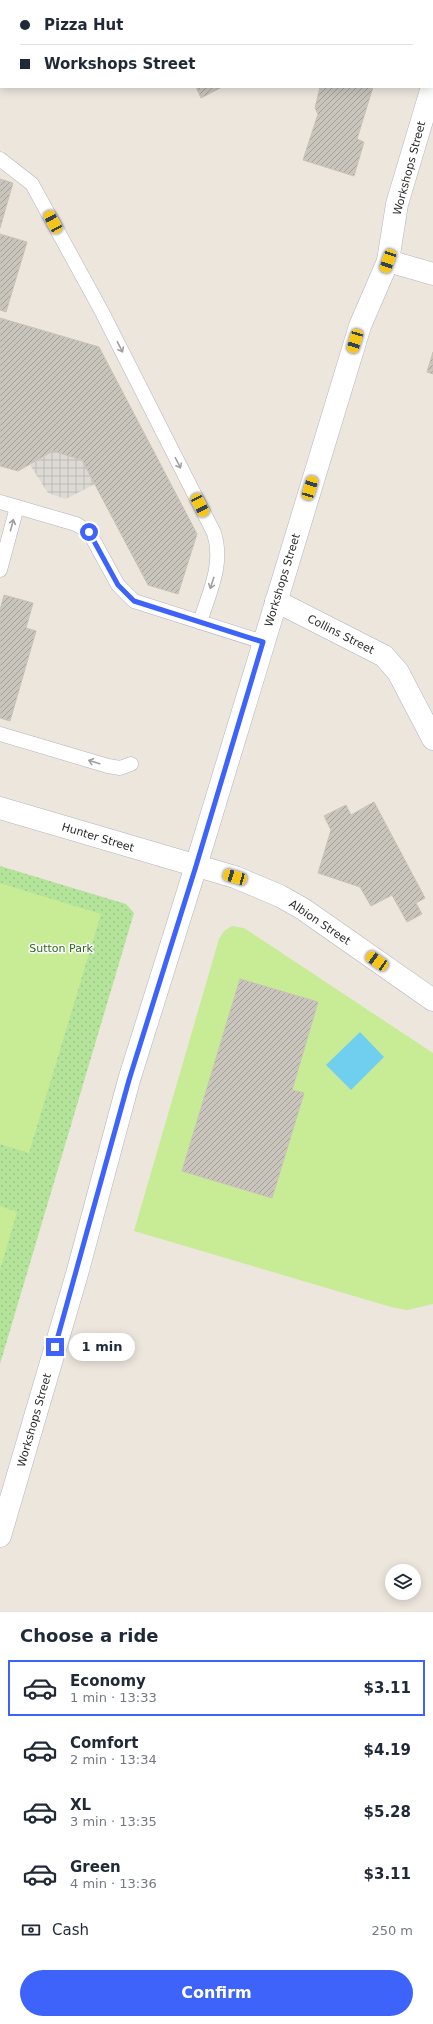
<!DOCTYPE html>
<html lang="en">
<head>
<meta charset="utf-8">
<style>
  :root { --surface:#fff; --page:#f2f2f3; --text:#1f2937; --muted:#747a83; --line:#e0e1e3; --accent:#3d63fa }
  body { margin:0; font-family:"DejaVu Sans",sans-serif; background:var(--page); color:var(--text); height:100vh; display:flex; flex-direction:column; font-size:15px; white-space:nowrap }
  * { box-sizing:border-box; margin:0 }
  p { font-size:13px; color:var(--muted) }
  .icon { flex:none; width:22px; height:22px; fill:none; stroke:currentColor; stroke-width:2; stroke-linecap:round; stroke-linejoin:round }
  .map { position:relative; height:1612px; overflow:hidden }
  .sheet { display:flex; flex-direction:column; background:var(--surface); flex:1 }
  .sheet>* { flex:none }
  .top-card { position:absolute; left:0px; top:0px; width:433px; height:88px; box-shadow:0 2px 10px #0003; display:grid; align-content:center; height:88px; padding:0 20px; background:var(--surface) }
  .buttons { position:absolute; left:385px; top:1564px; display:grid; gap:8px }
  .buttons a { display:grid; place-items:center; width:36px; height:36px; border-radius:50%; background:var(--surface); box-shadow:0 2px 10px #0003; font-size:20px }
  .end { position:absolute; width:18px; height:18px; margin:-9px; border:5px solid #3d63fa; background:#fff; box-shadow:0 0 0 2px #fff }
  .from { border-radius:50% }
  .bubble { position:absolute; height:28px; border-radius:14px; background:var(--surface); box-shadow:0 2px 10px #0003; font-size:13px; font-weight:700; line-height:28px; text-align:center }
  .car { position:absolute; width:12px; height:24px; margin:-12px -6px; border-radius:5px; box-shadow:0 0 3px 1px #0007; background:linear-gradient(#f5c518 24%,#345 0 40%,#f5c518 0 76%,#345 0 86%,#f5c518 0) }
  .top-card b { display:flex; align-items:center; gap:14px; height:38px; font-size:15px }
  .top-card b+b { border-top:1px solid var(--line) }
  .top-card i { width:10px; height:10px; background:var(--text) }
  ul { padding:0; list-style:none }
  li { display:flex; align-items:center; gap:12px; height:56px; margin:0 8px 6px; padding:0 12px; border:2px solid transparent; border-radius:0px }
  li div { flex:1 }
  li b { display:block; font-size:15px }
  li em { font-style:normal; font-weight:700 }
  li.on { border-color:var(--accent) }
  li>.icon { width:36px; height:36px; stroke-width:1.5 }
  h2 { padding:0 20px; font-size:18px; line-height:48px }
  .pay { display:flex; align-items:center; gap:10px; height:44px; padding:0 20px; font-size:15px }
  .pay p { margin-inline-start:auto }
  .cta { display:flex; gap:8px; margin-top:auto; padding:8px 20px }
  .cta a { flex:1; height:46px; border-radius:24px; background:var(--accent); color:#fff; font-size:16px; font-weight:700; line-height:46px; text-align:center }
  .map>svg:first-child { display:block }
</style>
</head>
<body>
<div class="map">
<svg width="433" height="1612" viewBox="0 0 433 1612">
  <defs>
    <pattern id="park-dots" width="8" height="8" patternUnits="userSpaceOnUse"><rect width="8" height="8" fill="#b4e49a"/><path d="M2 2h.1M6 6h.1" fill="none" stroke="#9bc485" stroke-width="1.8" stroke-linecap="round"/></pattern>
    <pattern id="plaza-grid" width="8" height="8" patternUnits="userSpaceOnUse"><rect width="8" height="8" fill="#ddd9d4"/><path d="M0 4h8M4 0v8" fill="none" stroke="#bebab6"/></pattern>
    <pattern id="building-hatch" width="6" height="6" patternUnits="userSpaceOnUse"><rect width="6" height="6" fill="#c9c4bc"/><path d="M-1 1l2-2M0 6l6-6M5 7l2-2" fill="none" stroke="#a39f99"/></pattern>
  </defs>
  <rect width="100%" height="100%" fill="#ede6dd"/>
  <path fill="url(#park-dots)" d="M0 866 126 904 134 913 0 1364Z"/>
  <g fill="#c8eb96">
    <path d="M0 883 101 914 29 1153 0 1144Z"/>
    <path d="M232 926 244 928 433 1053V1304L407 1310 391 1307 134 1231 219 939 224 931Z"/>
    <path d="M0 1206 17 1212 0 1270Z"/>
  </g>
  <path fill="url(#plaza-grid)" d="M53 451 82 460 95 484 66 499 48 493 30 465Z"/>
  <path fill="#70cfef" d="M360 1032 384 1057 351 1090 326 1065Z"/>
  <g fill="url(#building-hatch)" stroke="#c9c2b7">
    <path d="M151 0H212L215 1H151Z"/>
    <path d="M352 0H399L352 1Z"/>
    <path d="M196 87H222L201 98Z"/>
    <path d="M320 87H373L357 139 364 142 354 176 303 160 318 114 315 108Z"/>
    <path d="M0 179 13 183 0 228Z"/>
    <path d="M0 234 27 242 6 312 0 310Z"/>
    <path d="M0 318 99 347 197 534 178 594 148 585 82 460 53 451 18 471 0 466Z"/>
    <path d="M433 352V374L427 372Z"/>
    <path d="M4 595 33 603 26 628 36 631 10 721 0 718V610Z"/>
    <path d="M374 802 425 898 416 903 422 914 407 922 392 895 371 906 360 887 318 873 331 830 324 816 346 805 351 815Z"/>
    <path d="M240 979 318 1002 292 1090 304 1093 272 1198 182 1171Z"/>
  </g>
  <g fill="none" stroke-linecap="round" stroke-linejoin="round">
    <g stroke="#b1b4bf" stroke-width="15">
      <g id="lane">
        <path d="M266 0 270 1"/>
        <path d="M291 1 296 0"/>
        <path d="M0 159 32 184 102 312 214 533C224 564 209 593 200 622"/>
        <path d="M0 502 76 524 89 532 118 585 134 601 263 642"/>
        <path d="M0 570 17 507"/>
        <path d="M0 734 108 766 120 768 131 764"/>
      </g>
    </g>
    <g stroke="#b1b4bf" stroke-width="23">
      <g id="street">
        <path d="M388 261 433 274"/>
        <path d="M276 601 384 656 398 672 433 739"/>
        <path d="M0 1536 77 1274 129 1080 196 866 360 326 388 261 397 204 432 87"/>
      </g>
    </g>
    <g stroke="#b1b4bf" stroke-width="23">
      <path id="secondary" d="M0 808 235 877 280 896 303 909 433 1000"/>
    </g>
    <use href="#lane" stroke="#fff" stroke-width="14"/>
    <use href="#street" stroke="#fff" stroke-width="22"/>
    <use href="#secondary" stroke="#fff" stroke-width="22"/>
  </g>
  <defs><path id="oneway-shaft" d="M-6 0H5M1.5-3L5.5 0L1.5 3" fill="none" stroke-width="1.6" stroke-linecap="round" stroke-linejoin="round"/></defs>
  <g stroke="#a0a0a0">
    <use href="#oneway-shaft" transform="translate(120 347) rotate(63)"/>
    <use href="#oneway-shaft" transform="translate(178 463) rotate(63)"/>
    <use href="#oneway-shaft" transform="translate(12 525) rotate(-75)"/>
    <use href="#oneway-shaft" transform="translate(212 583) rotate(108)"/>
    <use href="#oneway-shaft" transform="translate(94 762) rotate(-163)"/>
  </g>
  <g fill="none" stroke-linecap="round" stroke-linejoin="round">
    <path stroke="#3d63fa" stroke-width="5" d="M55 1347 129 1080 196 866 263 642 134 601 118 585 89 532"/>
  </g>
  <g text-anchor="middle" stroke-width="3" stroke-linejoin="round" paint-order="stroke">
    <g font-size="11" fill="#2b2b2b" stroke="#fff">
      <text transform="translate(409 168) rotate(-75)" y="4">Workshops Street</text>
      <text transform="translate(282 580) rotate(-73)" y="4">Workshops Street</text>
      <text transform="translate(341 634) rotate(27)" y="4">Collins Street</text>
      <text transform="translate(98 837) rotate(17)" y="4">Hunter Street</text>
      <text transform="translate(320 922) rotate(34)" y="4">Albion Street</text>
      <text transform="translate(34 1420) rotate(-74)" y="4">Workshops Street</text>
    </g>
    <g font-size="11" fill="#2c691a" stroke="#fff">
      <text x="61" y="952">Sutton Park</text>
    </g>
  </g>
</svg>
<div class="buttons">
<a><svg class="icon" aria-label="layers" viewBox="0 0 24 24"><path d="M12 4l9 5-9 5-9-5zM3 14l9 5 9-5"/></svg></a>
</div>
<i class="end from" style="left:89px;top:532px"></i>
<i class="end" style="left:55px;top:1347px"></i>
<div class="bubble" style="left:69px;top:1333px;width:66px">1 min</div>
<i class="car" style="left:53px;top:222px;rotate:331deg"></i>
<i class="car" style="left:388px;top:261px;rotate:199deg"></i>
<i class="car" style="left:355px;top:341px;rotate:197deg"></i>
<i class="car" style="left:310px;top:488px;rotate:17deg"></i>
<i class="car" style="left:200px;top:505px;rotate:153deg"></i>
<i class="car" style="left:235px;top:877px;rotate:286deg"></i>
<i class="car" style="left:377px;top:961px;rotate:305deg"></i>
<div class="top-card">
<b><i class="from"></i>Pizza Hut</b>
<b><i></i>Workshops Street</b>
</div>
</div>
<section class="sheet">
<h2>Choose a ride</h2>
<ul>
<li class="on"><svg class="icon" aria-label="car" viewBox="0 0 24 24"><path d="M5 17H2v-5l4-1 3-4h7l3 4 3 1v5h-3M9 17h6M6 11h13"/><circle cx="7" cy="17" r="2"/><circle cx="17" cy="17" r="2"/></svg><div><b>Economy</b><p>1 min · 13:33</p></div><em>$3.11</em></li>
<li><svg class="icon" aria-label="car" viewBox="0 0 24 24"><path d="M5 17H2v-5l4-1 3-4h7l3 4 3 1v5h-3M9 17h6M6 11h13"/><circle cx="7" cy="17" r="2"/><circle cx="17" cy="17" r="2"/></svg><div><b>Comfort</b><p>2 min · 13:34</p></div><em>$4.19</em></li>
<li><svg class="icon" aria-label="car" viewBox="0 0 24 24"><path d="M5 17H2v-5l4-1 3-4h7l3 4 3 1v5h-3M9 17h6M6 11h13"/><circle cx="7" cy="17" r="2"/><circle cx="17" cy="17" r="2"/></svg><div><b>XL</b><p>3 min · 13:35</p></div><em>$5.28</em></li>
<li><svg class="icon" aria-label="car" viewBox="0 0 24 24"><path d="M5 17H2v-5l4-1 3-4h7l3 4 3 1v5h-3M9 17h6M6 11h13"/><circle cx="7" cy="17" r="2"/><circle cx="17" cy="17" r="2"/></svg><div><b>Green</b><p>4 min · 13:36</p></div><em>$3.11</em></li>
</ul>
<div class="pay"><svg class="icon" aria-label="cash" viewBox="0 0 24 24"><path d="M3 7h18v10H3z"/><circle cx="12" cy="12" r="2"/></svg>Cash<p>250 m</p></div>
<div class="cta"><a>Confirm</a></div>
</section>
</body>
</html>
